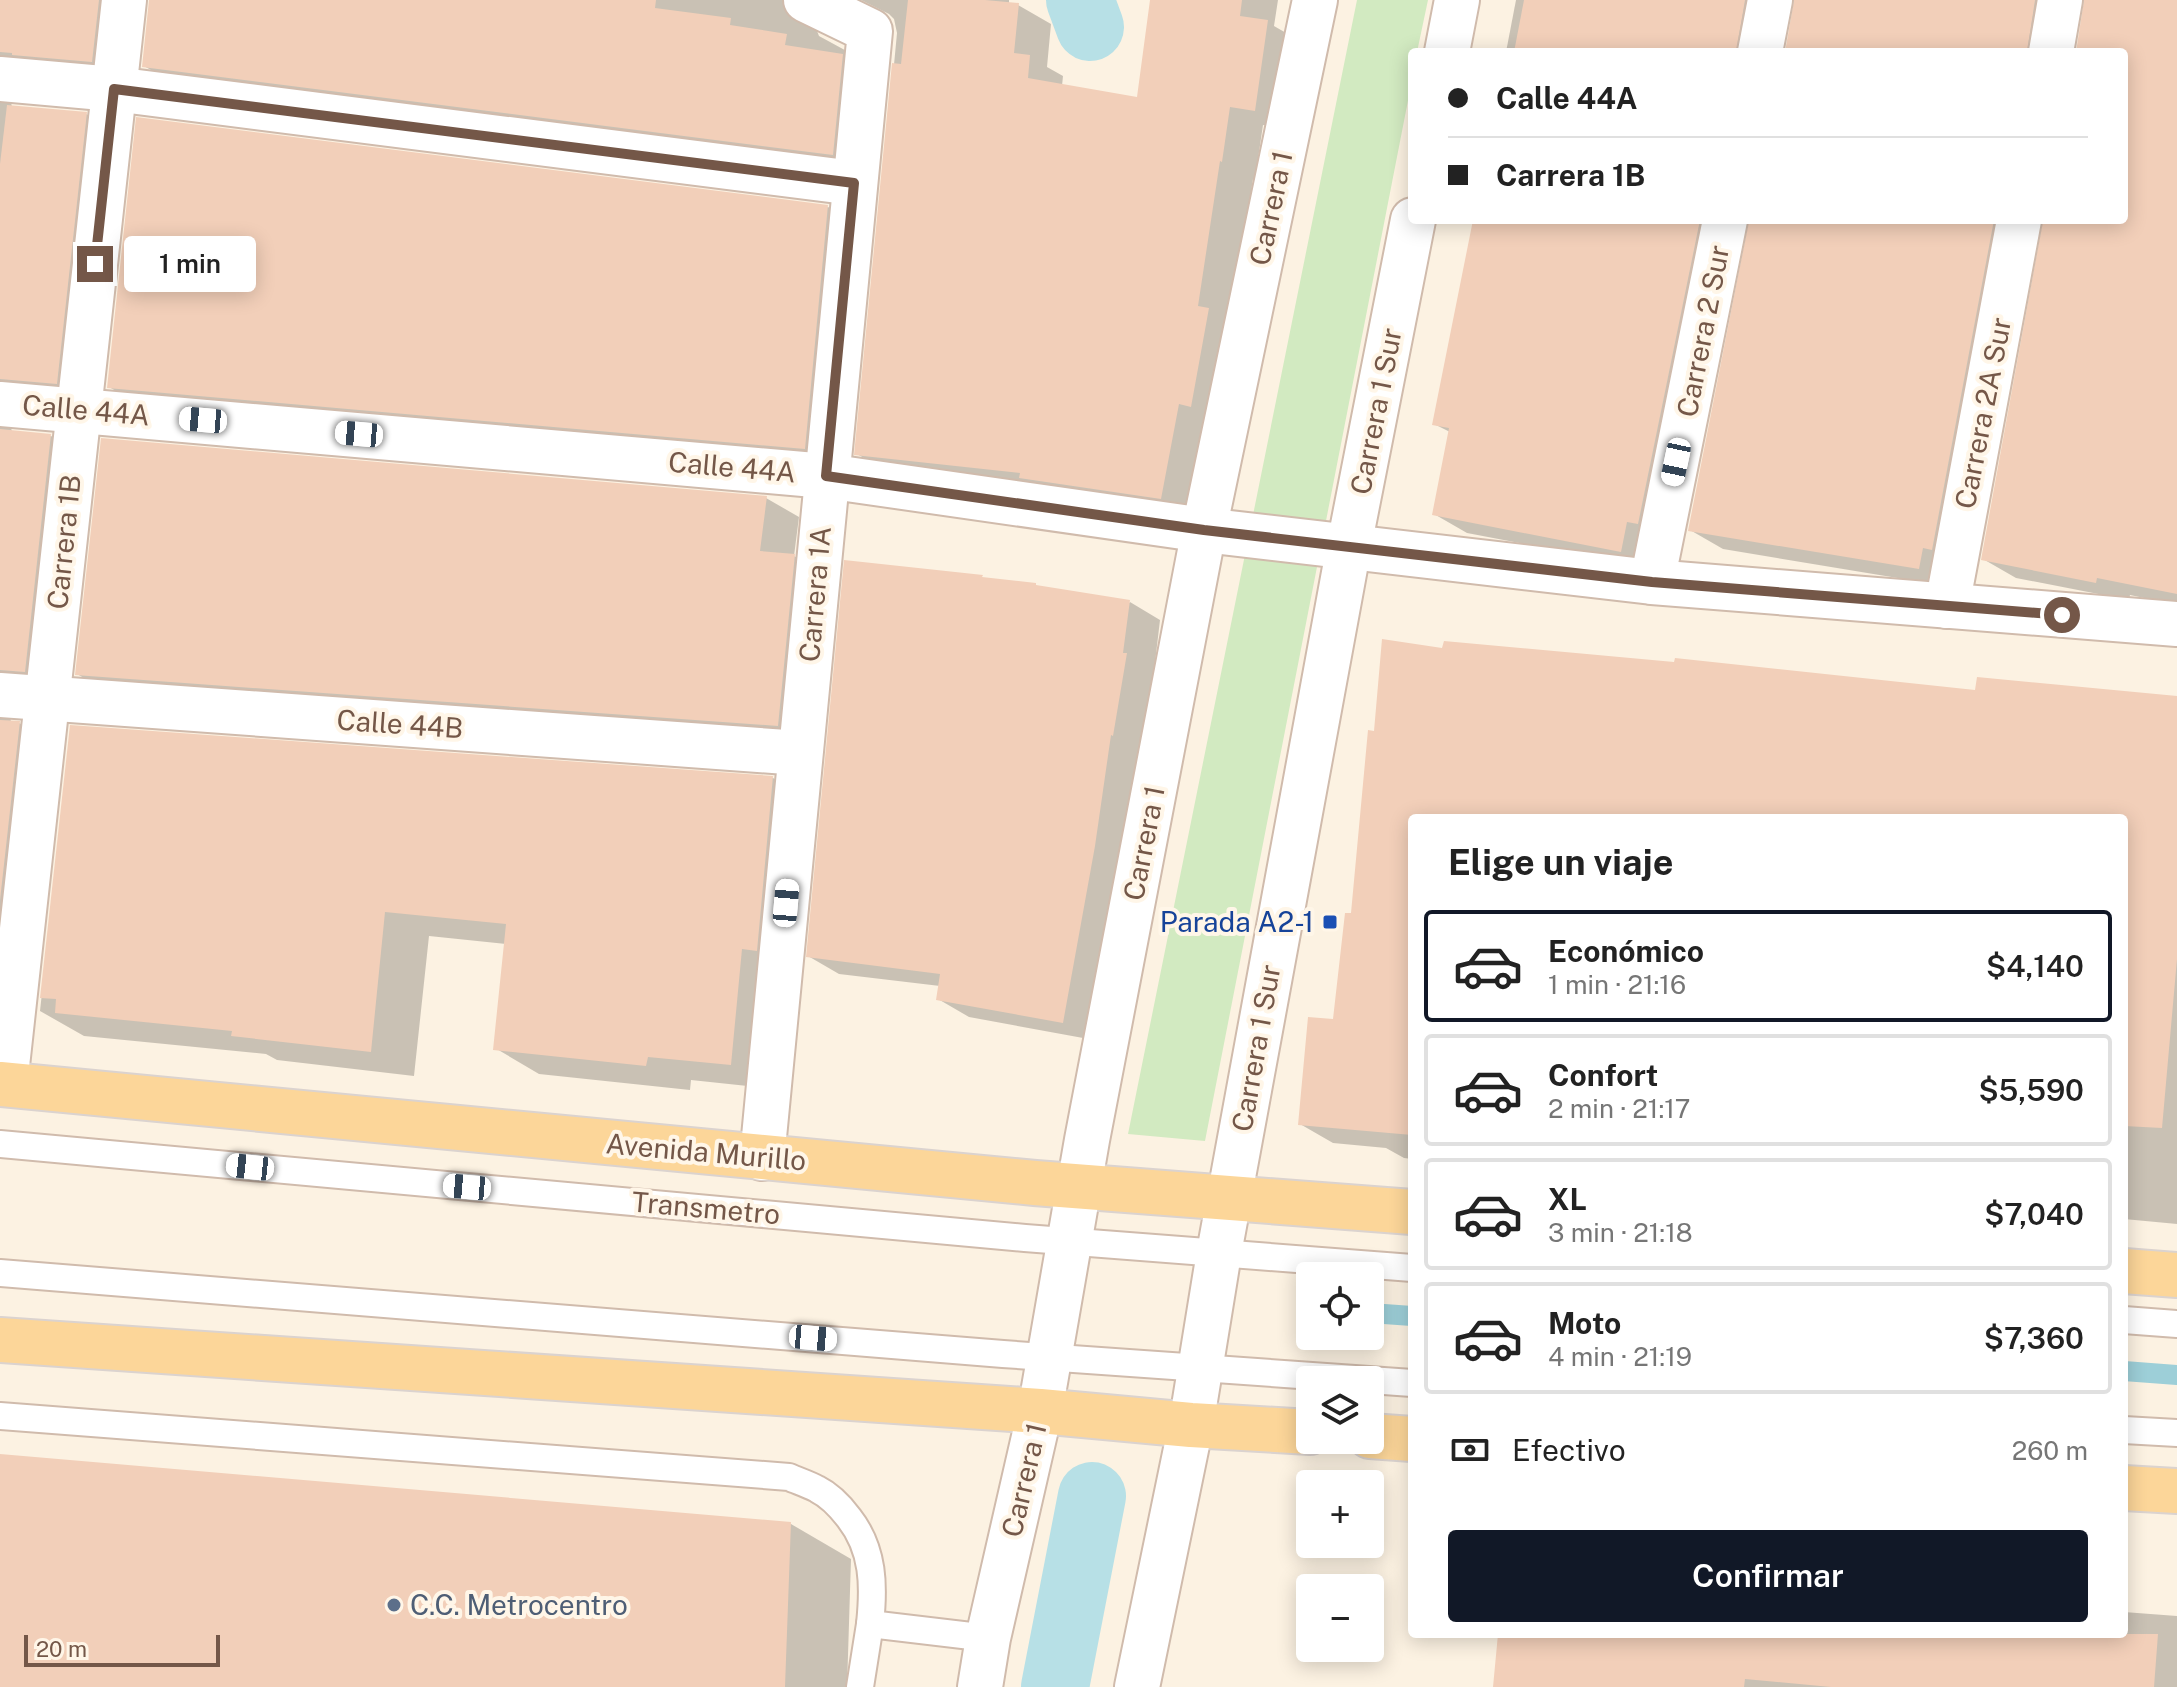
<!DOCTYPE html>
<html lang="es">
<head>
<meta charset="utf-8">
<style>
  :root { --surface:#fff; --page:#f2f2f2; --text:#222; --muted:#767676; --line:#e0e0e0; --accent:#111827 }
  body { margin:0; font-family:"Public Sans",sans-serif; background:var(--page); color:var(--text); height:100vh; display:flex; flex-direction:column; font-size:30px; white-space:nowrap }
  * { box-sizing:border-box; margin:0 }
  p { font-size:26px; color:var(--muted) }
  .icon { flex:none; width:44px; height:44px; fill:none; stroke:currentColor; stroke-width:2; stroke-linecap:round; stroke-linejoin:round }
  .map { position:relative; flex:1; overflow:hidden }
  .sheet { position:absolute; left:1408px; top:814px; width:720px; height:824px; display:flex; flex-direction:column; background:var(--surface); border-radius:8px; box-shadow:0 4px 20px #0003 }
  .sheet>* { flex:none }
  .banner { position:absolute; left:1408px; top:48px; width:720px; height:176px; border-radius:8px; box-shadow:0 4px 20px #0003; display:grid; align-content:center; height:176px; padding:0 40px; background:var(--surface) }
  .tools { position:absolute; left:1296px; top:1262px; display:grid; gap:16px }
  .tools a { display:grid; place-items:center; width:88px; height:88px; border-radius:8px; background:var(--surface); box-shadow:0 4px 20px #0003; font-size:40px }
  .scale { position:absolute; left:24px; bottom:20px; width:196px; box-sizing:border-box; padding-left:8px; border:4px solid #745748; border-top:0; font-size:22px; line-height:28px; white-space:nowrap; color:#745748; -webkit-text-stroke:6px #fff6e8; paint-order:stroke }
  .end { position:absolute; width:36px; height:36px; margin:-18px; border:10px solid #745748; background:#fff; box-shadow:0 0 0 4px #fff }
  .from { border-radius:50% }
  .bubble { position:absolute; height:56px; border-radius:8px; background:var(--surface); box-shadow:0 4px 20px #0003; font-size:26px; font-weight:600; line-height:56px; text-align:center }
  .car { position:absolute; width:24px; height:48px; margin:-24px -12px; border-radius:10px; box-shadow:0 0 6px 2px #0007; background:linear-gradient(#fff 24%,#345 0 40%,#fff 0 76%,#345 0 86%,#fff 0) }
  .banner b { display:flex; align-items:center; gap:28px; height:76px; font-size:30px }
  .banner b+b { border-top:2px solid var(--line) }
  .banner i { width:20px; height:20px; background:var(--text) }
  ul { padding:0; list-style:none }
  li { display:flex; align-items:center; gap:24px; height:112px; margin:0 16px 12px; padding:0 24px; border:4px solid var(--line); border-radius:8px }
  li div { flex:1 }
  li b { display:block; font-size:30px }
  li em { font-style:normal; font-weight:600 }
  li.on { border-color:var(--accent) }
  li>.icon { width:72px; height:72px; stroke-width:1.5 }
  h2 { padding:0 40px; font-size:36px; line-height:96px }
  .pay { display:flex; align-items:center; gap:20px; height:88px; padding:0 40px; font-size:30px }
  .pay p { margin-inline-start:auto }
  .cta { display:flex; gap:16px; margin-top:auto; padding:16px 40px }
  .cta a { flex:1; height:92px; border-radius:8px; background:var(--accent); color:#fff; font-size:32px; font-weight:600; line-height:92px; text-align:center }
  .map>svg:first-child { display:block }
</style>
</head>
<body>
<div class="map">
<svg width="2177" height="1687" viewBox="0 0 2177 1687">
  <rect width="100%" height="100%" fill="#fcf2e2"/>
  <path fill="#d2eac1" d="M1357 0H1428L1417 52H1412V80L1205 1141 1128 1134Z"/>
  <g fill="#0003">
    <path d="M0 0H135L127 81 10 97 12 107 86 114 121 134 92 403 10 422 12 432 51 436 86 456 60 691 10 713 11 723H19L54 744 0 1035Z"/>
    <path d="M150 0H824L814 23 819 36 876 67 866 173 177 85 144 66Z"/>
    <path d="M861 0H1009V4L1018 5 1051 24 1047 67 1063 76 1062 86 1139 99 1172 0H1278L1274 26 1300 41 1288 129 1263 125 1255 179H1253L1231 322 1194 516 890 473 857 454 897 33 894 19 889 14Z"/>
    <path d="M1516 0H1787L1771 52H1506Z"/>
    <path d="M1796 0H2077L2061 52H1788Z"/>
    <path d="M2086 0H2177V605L2130 595 2129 600 2016 578 1983 559 2045 220H2124V52H2078Z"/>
    <path d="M828 207 861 226 838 467 142 406 109 387Z"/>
    <path d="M1474 220H1742L1654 569 1467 533 1434 514 1450 432 1434 424Z"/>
    <path d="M1751 220H2036L1952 587 1723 549 1690 530Z"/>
    <path d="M766 498 799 517 794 556 827 575 810 744 110 693 77 674Z"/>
    <path d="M1130 602 1160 620 1154 671 1157 673 1094 1040 969 1017 938 999 940 986 839 974 808 956Z"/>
    <path d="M1444 651 1977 692 2177 697V1224L2124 1219V818H1412V1159L1404 1158 1386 1148 1333 1143 1300 1124 1335 1021 1353 916 1376 733Z"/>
    <path d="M71 727 773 778 817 803 775 1089 691 1080 690 1090 539 1074 495 1048 506 944 429 936 414 1076 277 1060 266 1054 84 1036 40 1011Z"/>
    <path d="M0 1457 791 1524 851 1559 847 1687H0Z"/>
    <path d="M2124 1612 2177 1616V1687H1495L1500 1634H2124Z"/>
  </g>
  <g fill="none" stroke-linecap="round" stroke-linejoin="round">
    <g stroke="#9dcfd8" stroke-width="20">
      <path d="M1370 1313 1412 1316"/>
      <path d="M2124 1371 2177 1375"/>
    </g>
    <g stroke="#b7e0e6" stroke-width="68">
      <path d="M1080 0 1090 27"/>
      <path d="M1055 1687 1092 1496"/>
    </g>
  </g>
  <g fill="#f2cfb9">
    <path d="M0 0H99L92 62 12 55V53L0 52Z"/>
    <path d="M149 0H656L655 8 731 18 730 25 787 34 785 45 843 54 833 155 142 67Z"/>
    <path d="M908 0H985L1019 3 1014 53 1030 55 1028 78 1137 97 1150 0H1242L1240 16 1268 20 1255 111 1230 107 1222 162 1220 161 1198 306 1209 308 1191 407 1179 404 1161 499 1019 478 1020 473 854 455 892 63 901 64Z"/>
    <path d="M1524 0H1745L1736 52H1514Z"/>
    <path d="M1794 0H2035L2027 52H1785Z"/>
    <path d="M2084 0H2177V594L2097 578 2096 583 1981 560 2043 220H2124V52H2076Z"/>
    <path d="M7 105 87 112 57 384 0 379V164Z"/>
    <path d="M136 117 828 205 805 449 107 388Z"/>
    <path d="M1473 220H1700L1638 524 1627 522 1621 552 1432 515 1449 428 1432 425Z"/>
    <path d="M1749 220H1994L1932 550 1923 548 1919 569 1688 531Z"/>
    <path d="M0 429 51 434 25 672 0 670Z"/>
    <path d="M101 438 767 496 760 551 795 554 778 726 75 675Z"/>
    <path d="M844 560 983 575 982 577 1036 583V585L1130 600 1123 653H1127L1113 736 1111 735 1095 846 1063 1023 936 1000 940 974 806 957Z"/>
    <path d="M1382 639 1442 648 1444 641 1674 662 1675 658 1975 690 1977 677 2177 696V959L2162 1128 2124 1126V818H1412V1135L1298 1125 1308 1017 1333 1019 1345 913H1351L1368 730 1374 731Z"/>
    <path d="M0 720 20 721 0 900Z"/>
    <path d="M70 725 773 776 757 951 742 949 731 1065 648 1057 646 1066 493 1050 506 924 385 912 371 1052 231 1036 232 1031 55 1013 56 999 40 998Z"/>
    <path d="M0 1454 791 1522 785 1687H0Z"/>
    <path d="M1498 1634H2158L2154 1687H1831L1745 1679 1744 1687H1493Z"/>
  </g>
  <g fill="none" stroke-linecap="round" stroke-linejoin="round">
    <g stroke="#d0bbac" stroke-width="30">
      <g id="service">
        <path d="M0 1144 1025 1238 1412 1268"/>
        <path d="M0 1273 1003 1354 1412 1383"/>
        <path d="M2124 1320 2177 1324"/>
        <path d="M0 1416 789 1477C798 1481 808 1484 817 1489 831 1496 840 1506 849 1518 874 1550 874 1586 870 1624L988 1638"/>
        <path d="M2124 1430 2177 1433"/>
        <path d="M860 1687 870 1624"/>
      </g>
    </g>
    <g stroke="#d0bbac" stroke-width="48">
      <g id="minor">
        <path d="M1760 52 1770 0"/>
        <path d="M2051 52 2060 0"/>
        <path d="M0 79 114 89 854 183"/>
        <path d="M0 404 826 476 1204 530 1652 582 2177 624"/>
        <path d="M1652 582 1725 220"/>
        <path d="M1947 606 2019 220"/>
        <path d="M0 695 800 753"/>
        <path d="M5 1084 124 0"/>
        <path d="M762 1158 870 31 806 0"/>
      </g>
    </g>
    <g stroke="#d0bbac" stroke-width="48">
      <g id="tertiary">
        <path d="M1447 52 1457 0"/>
        <path d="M980 1687 988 1638 1040 1411 1087 1140 1204 530 1315 0"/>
        <path d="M1137 1687 1191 1425 1219 1253 1349 546 1413 220"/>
      </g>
    </g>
    <g stroke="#dbd3cf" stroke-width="48">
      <g id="primary">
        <path d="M0 1084 1035 1183 1412 1212"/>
        <path d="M2124 1271 2177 1275"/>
        <path d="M0 1340 1040 1411 1191 1425 1310 1432"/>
        <path d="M1370 1436 1412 1439"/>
        <path d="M2124 1488 2177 1491"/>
      </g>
    </g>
    <use href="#service" stroke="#fff" stroke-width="26"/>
    <use href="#minor" stroke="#fff" stroke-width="44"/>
    <use href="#tertiary" stroke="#fff" stroke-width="44"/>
    <use href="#primary" stroke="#fcd699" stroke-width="44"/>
  </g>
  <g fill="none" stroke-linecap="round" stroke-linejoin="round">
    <path stroke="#745748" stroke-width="10" d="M95 264 114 89 854 183 826 476 1204 530 1652 582 2062 615"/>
  </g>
  <rect fill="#1a4fb4" stroke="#fff6e8" stroke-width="3" x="1322" y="914" width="16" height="16" rx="4"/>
  <circle fill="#5c6f8a" stroke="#fff6e8" stroke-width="3" cx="394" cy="1605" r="8"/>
  <g text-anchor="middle" stroke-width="8" stroke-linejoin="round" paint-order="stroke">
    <g font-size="28" fill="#745748" stroke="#fff6e8">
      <text transform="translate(1271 208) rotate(-78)" y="10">Carrera 1</text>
      <text transform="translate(1703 331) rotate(-79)" y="10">Carrera 2 Sur</text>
      <text transform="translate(86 410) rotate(5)" y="10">Calle 44A</text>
      <text transform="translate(1376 411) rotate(-79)" y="10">Carrera 1 Sur</text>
      <text transform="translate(1983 413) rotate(-79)" y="10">Carrera 2A Sur</text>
      <text transform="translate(732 467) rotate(5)" y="10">Calle 44A</text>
      <text transform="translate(64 542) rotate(-84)" y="10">Carrera 1B</text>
      <text transform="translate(815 594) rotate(-85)" y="10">Carrera 1A</text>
      <text transform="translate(400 724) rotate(4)" y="10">Calle 44B</text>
      <text transform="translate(1144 843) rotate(-79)" y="10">Carrera 1</text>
      <text transform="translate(1256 1048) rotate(-80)" y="10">Carrera 1 Sur</text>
      <text transform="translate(706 1152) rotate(5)" y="10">Avenida Murillo</text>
      <text transform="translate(706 1208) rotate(5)" y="10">Transmetro</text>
      <text transform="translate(1024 1480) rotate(-77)" y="10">Carrera 1</text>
    </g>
    <g font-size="28" fill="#164399" stroke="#fff6e8" text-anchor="end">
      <text x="1314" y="932">Parada A2-1</text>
    </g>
    <g font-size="28" fill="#4e5e75" stroke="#fff6e8" text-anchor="start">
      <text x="410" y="1615">C.C. Metrocentro</text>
    </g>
  </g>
</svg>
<div class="tools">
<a><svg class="icon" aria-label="locate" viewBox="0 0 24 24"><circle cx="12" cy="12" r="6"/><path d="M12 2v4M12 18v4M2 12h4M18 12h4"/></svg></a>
<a><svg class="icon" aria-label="layers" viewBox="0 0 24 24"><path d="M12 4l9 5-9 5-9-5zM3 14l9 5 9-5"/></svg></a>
<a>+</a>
<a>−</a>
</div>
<div class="scale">20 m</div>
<i class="end from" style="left:2062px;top:615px"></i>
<i class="end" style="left:95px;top:264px"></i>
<div class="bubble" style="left:124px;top:236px;width:132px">1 min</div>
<i class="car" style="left:203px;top:420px;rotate:275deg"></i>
<i class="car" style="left:359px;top:434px;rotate:275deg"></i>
<i class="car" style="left:1676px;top:462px;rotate:192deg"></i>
<i class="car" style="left:786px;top:903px;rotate:5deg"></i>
<i class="car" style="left:250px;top:1167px;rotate:276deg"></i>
<i class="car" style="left:467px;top:1187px;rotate:275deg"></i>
<i class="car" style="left:813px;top:1338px;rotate:95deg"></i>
<div class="banner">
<b><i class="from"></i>Calle 44A</b>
<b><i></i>Carrera 1B</b>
</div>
<section class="sheet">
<h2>Elige un viaje</h2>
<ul>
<li class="on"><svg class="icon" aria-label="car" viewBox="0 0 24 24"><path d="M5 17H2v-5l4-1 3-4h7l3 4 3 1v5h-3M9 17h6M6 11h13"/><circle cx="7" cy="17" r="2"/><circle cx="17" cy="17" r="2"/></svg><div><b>Económico</b><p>1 min · 21:16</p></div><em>$4,140</em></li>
<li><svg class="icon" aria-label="car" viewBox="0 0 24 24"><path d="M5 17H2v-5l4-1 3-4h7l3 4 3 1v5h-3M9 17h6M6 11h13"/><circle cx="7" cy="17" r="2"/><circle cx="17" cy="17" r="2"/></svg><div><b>Confort</b><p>2 min · 21:17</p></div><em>$5,590</em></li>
<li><svg class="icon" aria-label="car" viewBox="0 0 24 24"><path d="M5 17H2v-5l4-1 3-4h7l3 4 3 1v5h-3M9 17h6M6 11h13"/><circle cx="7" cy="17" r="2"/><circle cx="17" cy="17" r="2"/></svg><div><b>XL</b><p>3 min · 21:18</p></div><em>$7,040</em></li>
<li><svg class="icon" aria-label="car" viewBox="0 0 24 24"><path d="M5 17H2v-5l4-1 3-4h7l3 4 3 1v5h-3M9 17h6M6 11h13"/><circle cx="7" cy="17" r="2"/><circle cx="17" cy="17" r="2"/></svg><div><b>Moto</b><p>4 min · 21:19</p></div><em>$7,360</em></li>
</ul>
<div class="pay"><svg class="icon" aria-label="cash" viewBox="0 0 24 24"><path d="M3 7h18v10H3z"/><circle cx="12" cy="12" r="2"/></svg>Efectivo<p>260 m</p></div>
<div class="cta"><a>Confirmar</a></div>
</section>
</div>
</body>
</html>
